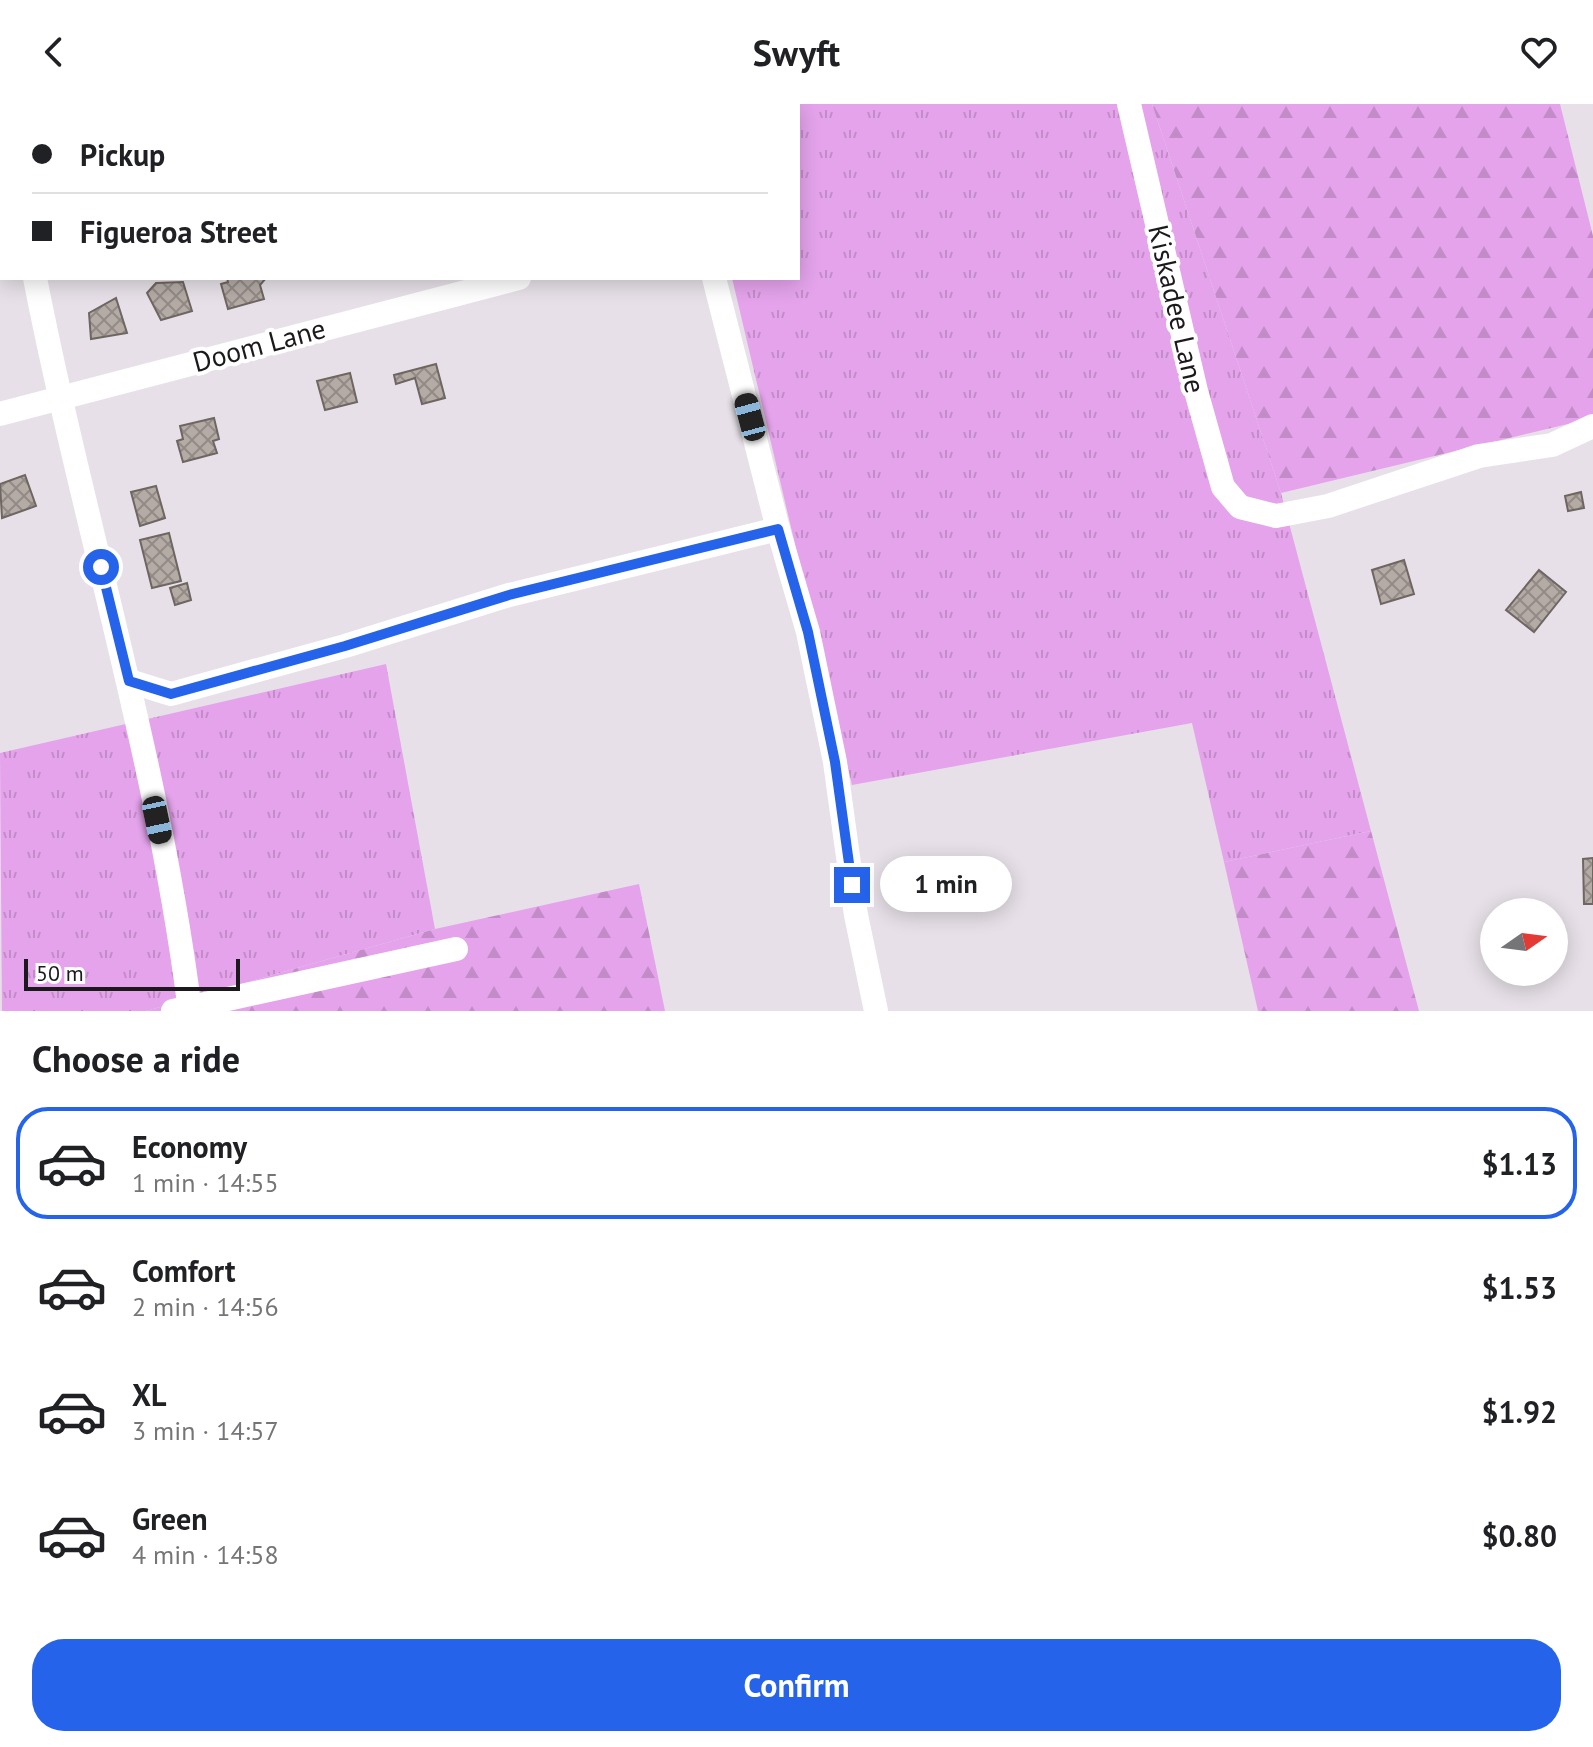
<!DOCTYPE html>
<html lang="en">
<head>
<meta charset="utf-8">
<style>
  :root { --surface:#fff; --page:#f6f6f6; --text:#202124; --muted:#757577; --line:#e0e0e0; --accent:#2563eb }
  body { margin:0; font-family:"PT Sans",sans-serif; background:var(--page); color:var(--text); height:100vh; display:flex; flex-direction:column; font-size:30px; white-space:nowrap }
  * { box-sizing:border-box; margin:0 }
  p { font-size:26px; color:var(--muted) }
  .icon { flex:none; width:44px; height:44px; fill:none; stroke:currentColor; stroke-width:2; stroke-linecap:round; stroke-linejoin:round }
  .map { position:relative; height:907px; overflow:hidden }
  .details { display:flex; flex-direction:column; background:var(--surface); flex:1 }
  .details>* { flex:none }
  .hud { position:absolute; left:0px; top:0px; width:800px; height:176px; box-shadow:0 4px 20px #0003; display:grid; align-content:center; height:176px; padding:0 32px; background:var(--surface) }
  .needle { width:52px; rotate:76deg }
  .controls { position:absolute; left:1480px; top:794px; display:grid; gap:16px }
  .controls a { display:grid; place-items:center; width:88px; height:88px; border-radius:50%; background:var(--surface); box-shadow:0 4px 20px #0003; font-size:40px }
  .scale { position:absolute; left:24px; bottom:20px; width:216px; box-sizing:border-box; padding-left:8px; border:4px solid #1c191c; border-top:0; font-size:22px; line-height:28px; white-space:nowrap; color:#1c191c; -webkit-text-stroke:6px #fff; paint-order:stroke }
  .end { position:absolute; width:36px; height:36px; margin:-18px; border:10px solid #2563eb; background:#fff; box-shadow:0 0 0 4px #fff }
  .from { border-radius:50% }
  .bubble { position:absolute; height:56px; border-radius:28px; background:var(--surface); box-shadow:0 4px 20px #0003; font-size:26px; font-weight:700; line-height:56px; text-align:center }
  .car { position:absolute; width:24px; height:48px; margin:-24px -12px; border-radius:10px; box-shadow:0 0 6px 2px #0007; background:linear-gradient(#222 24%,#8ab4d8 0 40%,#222 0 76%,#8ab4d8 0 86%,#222 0) }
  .hud b { display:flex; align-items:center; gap:28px; height:76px; font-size:30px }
  .hud b+b { border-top:2px solid var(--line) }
  .hud i { width:20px; height:20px; background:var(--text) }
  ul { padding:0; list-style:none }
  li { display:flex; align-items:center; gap:24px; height:112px; margin:0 16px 12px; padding:0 16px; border:4px solid transparent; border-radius:32px }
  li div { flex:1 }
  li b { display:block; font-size:30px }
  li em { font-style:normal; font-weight:700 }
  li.current { border-color:var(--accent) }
  li>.icon { width:72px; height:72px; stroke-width:1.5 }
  h2 { padding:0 32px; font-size:36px; line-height:96px }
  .cta { display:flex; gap:16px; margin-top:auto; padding:16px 32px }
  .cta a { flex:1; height:92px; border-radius:32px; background:var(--accent); color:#fff; font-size:32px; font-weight:700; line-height:92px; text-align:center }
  header { display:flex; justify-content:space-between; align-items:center; height:104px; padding:0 32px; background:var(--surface); font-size:36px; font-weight:700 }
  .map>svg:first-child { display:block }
</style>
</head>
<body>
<header><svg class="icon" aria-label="back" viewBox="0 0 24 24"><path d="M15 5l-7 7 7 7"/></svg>Swyft<svg class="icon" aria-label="heart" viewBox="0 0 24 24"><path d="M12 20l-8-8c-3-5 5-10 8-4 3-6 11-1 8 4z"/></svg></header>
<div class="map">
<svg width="1593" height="907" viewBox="0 0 1593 907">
  <defs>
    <pattern id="grass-tufts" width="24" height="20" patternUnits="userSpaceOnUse" patternTransform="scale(2)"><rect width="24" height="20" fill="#e4a3eb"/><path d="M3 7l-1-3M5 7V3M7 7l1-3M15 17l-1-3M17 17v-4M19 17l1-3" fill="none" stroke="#c38cc9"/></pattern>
    <pattern id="forest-firs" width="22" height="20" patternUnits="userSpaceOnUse" patternTransform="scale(2)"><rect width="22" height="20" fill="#e4a3eb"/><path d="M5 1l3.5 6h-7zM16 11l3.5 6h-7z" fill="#c38cc9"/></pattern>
    <pattern id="building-cross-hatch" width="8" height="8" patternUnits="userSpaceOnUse" patternTransform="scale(2)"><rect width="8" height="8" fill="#b4aba5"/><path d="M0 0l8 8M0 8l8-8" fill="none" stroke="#928a86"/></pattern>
  </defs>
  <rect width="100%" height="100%" fill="#e7e0e8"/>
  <g fill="url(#grass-tufts)">
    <path d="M691 0H1152L1281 389 1371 727 1224 758 1192 619 852 681 732 174H798V2Z"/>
    <path d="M386 560 435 825 146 907H2L0 649Z"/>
  </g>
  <g fill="url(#forest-firs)">
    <path d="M1152 0H1560L1593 132V314L1281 389Z"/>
    <path d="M1371 727 1419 907H1258L1224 758Z"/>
    <path d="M639 780 665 907H146L435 825Z"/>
  </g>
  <g fill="url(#building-cross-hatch)" stroke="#6e6660" stroke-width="2">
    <path d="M227 174H266L260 181 264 195 228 205 221 180 228 178Z"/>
    <path d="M183 178 192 207 161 216 147 189 156 179Z"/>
    <path d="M116 194 127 229 91 235 89 209Z"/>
    <path d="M436 260 445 294 422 300 415 274 396 280 394 271Z"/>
    <path d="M350 269 357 298 325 306 317 277Z"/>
    <path d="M214 314 219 335 213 337 217 349 183 358 177 337 183 335 180 322Z"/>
    <path d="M25 371 36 402 2 414 0 380Z"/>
    <path d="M156 382 165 414 140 422 131 388Z"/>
    <path d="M1581 388 1584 404 1568 407 1565 392Z"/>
    <path d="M169 429 181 477 152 484 140 436Z"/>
    <path d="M1404 456 1414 490 1381 500 1372 466Z"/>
    <path d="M1539 466 1566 488 1534 528 1506 506Z"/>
    <path d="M187 479 191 496 175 501 170 484Z"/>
    <path d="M1593 754V800H1584L1583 755Z"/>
  </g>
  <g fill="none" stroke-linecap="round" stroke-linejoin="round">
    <g stroke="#fff" stroke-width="24">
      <path d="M1 0 2 6"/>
      <path d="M664 0 665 2"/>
      <path d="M1129 0 1196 287 1223 383 1240 403 1276 412 1328 402 1479 352 1552 341 1593 322"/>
      <path d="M35 174C83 419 159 659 190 907"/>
      <path d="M714 174 778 425 808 528 835 658 856 811 876 907"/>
      <path d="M0 310 519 174"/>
      <path d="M129 577 171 590 345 542 509 491 778 425"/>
      <path d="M173 907 456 845"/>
    </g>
  </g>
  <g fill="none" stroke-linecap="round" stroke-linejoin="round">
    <path stroke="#2563eb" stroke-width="10" d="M101 463 129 577 171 590 345 542 509 491 778 425 808 528 835 658 852 781"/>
  </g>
  <g text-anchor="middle" stroke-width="8" stroke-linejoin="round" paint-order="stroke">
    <g font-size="28" fill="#1c191c" stroke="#fff">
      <text transform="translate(1177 205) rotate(77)" y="10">Kiskadee Lane</text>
      <text transform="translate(259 241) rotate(-15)" y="10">Doom Lane</text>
    </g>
  </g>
</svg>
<div class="controls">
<a><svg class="needle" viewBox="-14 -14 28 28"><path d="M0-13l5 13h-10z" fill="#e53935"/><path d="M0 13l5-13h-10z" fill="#757577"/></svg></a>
</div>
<div class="scale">50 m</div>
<i class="end from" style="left:101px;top:463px"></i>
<i class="end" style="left:852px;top:781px"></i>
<div class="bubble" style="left:880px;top:752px;width:132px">1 min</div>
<i class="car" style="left:750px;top:313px;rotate:345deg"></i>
<i class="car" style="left:157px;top:716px;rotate:168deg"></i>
<div class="hud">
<b><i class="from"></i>Pickup</b>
<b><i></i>Figueroa Street</b>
</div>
</div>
<section class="details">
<h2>Choose a ride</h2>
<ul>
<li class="current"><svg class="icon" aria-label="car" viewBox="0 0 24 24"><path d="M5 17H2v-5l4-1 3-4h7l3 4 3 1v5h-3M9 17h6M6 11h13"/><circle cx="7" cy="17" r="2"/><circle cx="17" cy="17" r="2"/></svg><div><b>Economy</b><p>1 min · 14:55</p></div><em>$1.13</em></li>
<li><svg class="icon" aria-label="car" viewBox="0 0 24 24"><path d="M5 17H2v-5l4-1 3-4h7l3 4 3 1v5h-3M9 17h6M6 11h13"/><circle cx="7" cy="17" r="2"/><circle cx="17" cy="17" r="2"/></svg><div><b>Comfort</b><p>2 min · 14:56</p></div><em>$1.53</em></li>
<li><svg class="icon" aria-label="car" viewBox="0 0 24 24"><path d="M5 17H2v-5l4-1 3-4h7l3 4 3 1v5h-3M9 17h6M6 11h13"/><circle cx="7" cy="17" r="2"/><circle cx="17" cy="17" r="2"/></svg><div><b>XL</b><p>3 min · 14:57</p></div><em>$1.92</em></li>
<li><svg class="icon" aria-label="car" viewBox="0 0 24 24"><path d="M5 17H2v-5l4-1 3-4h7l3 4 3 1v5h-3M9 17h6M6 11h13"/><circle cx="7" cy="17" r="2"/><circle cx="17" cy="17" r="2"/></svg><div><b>Green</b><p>4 min · 14:58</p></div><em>$0.80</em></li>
</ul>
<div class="cta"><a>Confirm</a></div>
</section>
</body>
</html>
